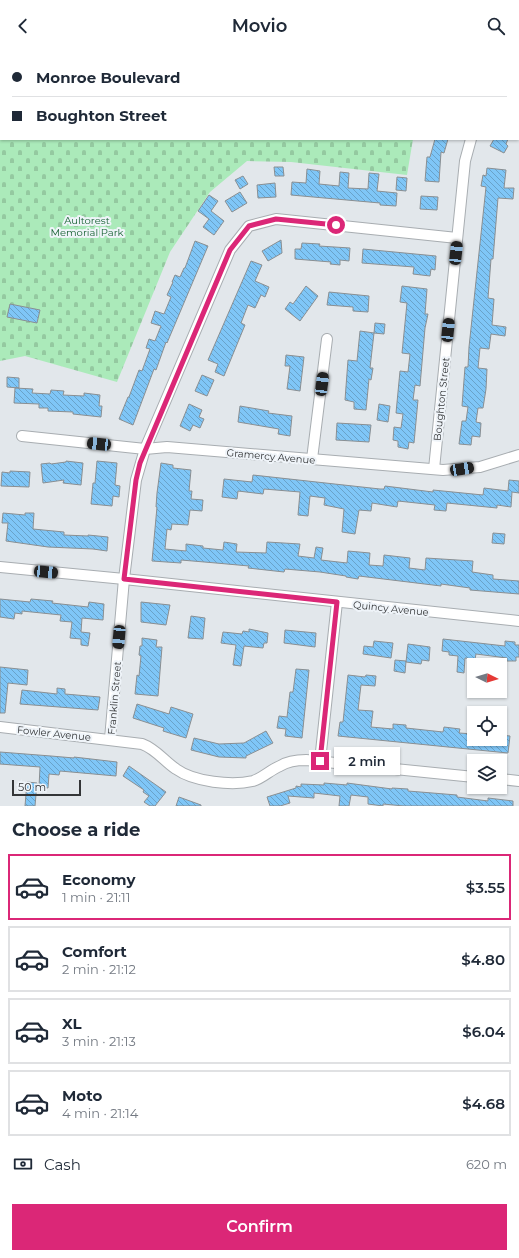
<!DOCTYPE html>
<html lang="en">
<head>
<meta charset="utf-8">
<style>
  :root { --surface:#fff; --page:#f2f2f3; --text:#1f2937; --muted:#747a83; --line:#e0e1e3; --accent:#db2777 }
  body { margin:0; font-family:Montserrat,sans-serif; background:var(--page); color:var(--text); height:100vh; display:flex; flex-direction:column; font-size:15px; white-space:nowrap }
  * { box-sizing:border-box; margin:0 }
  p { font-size:13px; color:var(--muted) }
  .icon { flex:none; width:22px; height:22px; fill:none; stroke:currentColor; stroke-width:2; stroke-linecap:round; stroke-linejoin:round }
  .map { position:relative; height:754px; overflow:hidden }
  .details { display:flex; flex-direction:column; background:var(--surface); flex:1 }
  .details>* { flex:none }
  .hud { position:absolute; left:0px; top:0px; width:519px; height:88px; box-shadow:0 1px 3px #0004; display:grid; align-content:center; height:88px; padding:0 12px; background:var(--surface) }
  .needle { width:26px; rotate:95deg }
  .fabs { position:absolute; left:467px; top:606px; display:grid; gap:8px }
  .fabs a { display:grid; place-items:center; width:40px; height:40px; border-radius:0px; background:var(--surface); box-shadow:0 1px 3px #0004; font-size:20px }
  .scale { position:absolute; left:12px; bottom:10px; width:69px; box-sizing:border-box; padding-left:4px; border:2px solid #333537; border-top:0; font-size:11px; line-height:14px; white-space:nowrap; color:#333537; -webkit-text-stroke:3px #eff4f9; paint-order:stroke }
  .end { position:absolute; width:18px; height:18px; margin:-9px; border:5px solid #db2777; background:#fff; box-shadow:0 0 0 2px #fff }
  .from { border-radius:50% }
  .bubble { position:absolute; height:28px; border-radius:0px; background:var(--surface); box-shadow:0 1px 3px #0004; font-size:13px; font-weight:600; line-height:28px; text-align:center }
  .car { position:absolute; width:12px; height:24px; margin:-12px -6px; border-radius:5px; box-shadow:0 0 3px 1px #0007; background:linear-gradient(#222 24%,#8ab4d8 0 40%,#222 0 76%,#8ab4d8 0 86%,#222 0) }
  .hud b { display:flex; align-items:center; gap:14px; height:38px; font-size:15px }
  .hud b+b { border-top:1px solid var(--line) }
  .hud i { width:10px; height:10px; background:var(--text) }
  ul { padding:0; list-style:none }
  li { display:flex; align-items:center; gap:12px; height:66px; margin:0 8px 6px; padding:0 4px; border:2px solid var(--line); border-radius:0px }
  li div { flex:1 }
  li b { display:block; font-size:15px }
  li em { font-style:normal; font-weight:600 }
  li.on { border-color:var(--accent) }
  li>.icon { width:36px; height:36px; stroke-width:1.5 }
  h2 { padding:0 12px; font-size:18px; line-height:48px }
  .pay { display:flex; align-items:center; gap:10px; height:44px; padding:0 12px; font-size:15px }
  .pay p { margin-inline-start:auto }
  .button { display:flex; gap:8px; margin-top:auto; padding:8px 12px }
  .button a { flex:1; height:46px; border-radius:0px; background:var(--accent); color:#fff; font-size:16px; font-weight:600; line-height:46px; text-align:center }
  header { display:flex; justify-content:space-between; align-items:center; height:52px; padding:0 12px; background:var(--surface); font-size:18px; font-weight:600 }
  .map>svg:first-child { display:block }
</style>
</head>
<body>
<header><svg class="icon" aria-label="back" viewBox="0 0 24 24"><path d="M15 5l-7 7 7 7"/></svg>Movio<svg class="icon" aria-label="search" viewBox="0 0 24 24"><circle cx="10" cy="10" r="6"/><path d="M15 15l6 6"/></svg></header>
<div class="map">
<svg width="519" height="754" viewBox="0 0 519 754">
  <defs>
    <pattern id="cemetery-stones" width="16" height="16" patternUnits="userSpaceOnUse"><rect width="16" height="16" fill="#abeaba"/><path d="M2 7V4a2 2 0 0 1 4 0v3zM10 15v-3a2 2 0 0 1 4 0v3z" fill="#94c9a0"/></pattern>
    <pattern id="building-back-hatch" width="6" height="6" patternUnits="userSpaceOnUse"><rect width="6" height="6" fill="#7fc6f7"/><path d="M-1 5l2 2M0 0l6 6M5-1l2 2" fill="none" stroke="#69a2c9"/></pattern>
  </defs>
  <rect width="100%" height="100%" fill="#e2e7eb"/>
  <path fill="url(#cemetery-stones)" d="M0 0H487L1 1V87H413L407 123 291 110 247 109 210 140 170 200 117 330 25 304 0 309Z"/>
  <g fill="url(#building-back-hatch)" stroke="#8a8f92">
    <path d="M435 87H448L444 101 441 100 439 130 425 129 427 105H430Z"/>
    <path d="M494 87H508L506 92 508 94 504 101 490 94Z"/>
    <path d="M274 115H283L284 124H275Z"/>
    <path d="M487 116 506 118 504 136H514L513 147 498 146 493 207H491L488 246 494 247 492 273 506 275 505 284 491 282 489 297 480 296 478 316 487 317 486 337 483 356H478L476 370 481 371 480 385 472 384 471 393 459 392 462 369H466L468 355 462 354 465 315H468L469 295 486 135 481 134 483 123 486 124Z"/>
    <path d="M307 117 320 119 319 132 339 134 340 120 349 121 348 136 368 137 369 121 379 122 377 139 397 141 396 154 380 153V151L291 143 292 130 306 131Z"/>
    <path d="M243 124 248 132 240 137 235 128Z"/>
    <path d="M397 125 407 126 406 139 396 138Z"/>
    <path d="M275 131 276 145 258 146 257 133Z"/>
    <path d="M240 140 247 151 232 160 225 149Z"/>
    <path d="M209 143 218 149 211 159 224 169 214 183 203 175 209 167 198 159Z"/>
    <path d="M421 144 438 145 437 158 420 157Z"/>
    <path d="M281 188 282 201 268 209 262 199Z"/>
    <path d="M195 189 208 194 167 291 166 290 156 318 154 317 133 373 119 367 128 345H129L139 318 142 319 150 297 146 296 149 287 155 289 161 274 151 271 155 259 164 262 171 245 167 243 173 230H172L175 223 180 225 184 216H185Z"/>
    <path d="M302 191 320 192 319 194 350 196 349 209 340 208V213L330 212 331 210 295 207V197H301Z"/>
    <path d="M363 197 436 204 435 218 431 217 430 224 413 222 414 215 362 211Z"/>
    <path d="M251 209 262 213 255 229 269 235 265 245 261 243 255 256 248 253 241 271 245 273 224 324 215 320 218 312 208 308Z"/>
    <path d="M306 234 318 244 300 269 285 257 290 250 293 252Z"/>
    <path d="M402 234 427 237 425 262H428L425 276 420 334 415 333 413 348H418L414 391 409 390 408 397 398 395V389L393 388 394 375 401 376 403 362 396 361 400 319 408 320 410 302 402 301 407 251 400 250Z"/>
    <path d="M329 240 369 244 368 260 353 259V255L327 253Z"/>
    <path d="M10 252 40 258 37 271 7 265Z"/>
    <path d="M375 271 385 272 384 282 374 281Z"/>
    <path d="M360 279 374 281 370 316H373L371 328 369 327 366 358 354 357V350L345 348 348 308 357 309Z"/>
    <path d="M286 303 304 305 300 339 287 337 290 314H285Z"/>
    <path d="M202 323 214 328 207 344 195 339Z"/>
    <path d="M7 325 19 326V336L7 335Z"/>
    <path d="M15 336 33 337 32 341 50 342 51 338 64 339 63 343 84 344V341L100 343 99 354H102L101 365 73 362V360L48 359V356H39V352L14 351Z"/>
    <path d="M189 352 202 358 199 365 204 367 200 376 193 373 190 379 180 374Z"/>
    <path d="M379 352 390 354 388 370 377 368Z"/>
    <path d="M240 354 269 359 268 361 292 364 290 384 278 382 279 377 238 370Z"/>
    <path d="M337 371 371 373 369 390 336 388Z"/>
    <path d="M66 409 83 411 81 433 63 431 64 428 43 431 41 412 50 411 51 412 66 410Z"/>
    <path d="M97 409 117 411 115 433 120 434 119 445 113 444 112 454 91 452 93 431H95Z"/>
    <path d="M161 411 173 413V416L191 418 189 439H192L191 447 203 448 202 459 190 458 188 473 172 472 171 478 167 477 165 497 186 499V492L203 494V496L223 498 224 490 237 492 236 500 266 501 267 490 300 492 298 504 314 506 316 495 323 496 321 508 347 511 348 499 370 501 369 513 383 514 384 503 410 506 409 516 425 518 426 506 473 509 472 520 493 523V527L519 529V542L470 538V536L441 532V534L359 524 358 527 346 525V524L320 520 285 517 284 520 248 516 249 514 216 511 181 508V511L152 509 157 455H156L157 441Z"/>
    <path d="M10 419 30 420 29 435 1 434 2 420 10 421Z"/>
    <path d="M253 423 380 437H384L385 434 433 440V438L483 443 484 436 508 439 509 428 519 429V441L512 440 511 455 497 453V456L447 451 446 459 434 458 435 453 398 449 397 455 372 451 371 459 359 458 355 482 342 480 344 457 324 453 325 446 310 444 308 464 298 463 300 440 264 437 263 442 238 439 237 447 222 445 224 427 252 430Z"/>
    <path d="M3 461 25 463V461H34L33 477 64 480V483L88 484V483L108 485 107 499 93 497 48 495 6 489 8 471H2Z"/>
    <path d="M493 481 505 482 504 492 492 491Z"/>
    <path d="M0 547 30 550 31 547 53 549 52 551 88 555 89 550 104 552 103 568 82 566 81 580 90 581 88 594 81 593V587L70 586 72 570 60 569 61 563 22 559V562L15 561 14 567 0 565Z"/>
    <path d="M141 550 170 553 166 573 141 570Z"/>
    <path d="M191 564 205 566 203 587 188 586Z"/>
    <path d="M249 577 268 581 267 591H264L263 596 244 594 241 614 233 613 236 593 221 591 223 580 242 582 243 579 249 580Z"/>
    <path d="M285 578 316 581 315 595 284 591Z"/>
    <path d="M142 586 157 588 156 595H162L158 644 135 642 137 623 139 624 141 604 139 603 140 594H142Z"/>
    <path d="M443 587 505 594V589L515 590V593H519V605H516V609H507V606L476 602 475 607 465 606 464 621 457 620 458 604 449 603V600L442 599Z"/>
    <path d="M374 589 393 591 391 606 363 602 364 594 373 595Z"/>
    <path d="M408 592 430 595 429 609 422 608 421 612 406 610Z"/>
    <path d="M395 608 406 609 405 621 394 619Z"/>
    <path d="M0 615 28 618 27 633 8 631 5 661H0Z"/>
    <path d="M296 617 309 618 302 686 285 684 286 677 277 676 279 664 287 665 290 640H293Z"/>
    <path d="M348 623 365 625 366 623 376 624 375 634 361 633 358 658 373 659 371 675 393 677V672L406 673V676L443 680 444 675 460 677 459 681 474 682V687L494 688 500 687V683L510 684 508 701 338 684 340 670H343Z"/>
    <path d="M57 636 65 637V642L100 645 98 658 20 652 22 638 57 642Z"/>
    <path d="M137 652 169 662 171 655 193 662 186 686 163 679 164 676 133 666Z"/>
    <path d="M266 679 273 691 246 704V706L219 705 191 698 194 686 219 692 244 691Z"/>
    <path d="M0 700 51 704 74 706V705L117 710 116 724 60 719 59 723 49 722 48 736 39 735 40 715 0 712Z"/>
    <path d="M129 714 166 740 155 754H150L144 750 149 744 143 740 144 738 123 724Z"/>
    <path d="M27 730 37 731 35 754H25Z"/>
    <path d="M324 731 347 733V731L392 737V736L408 737V739L457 743V745L488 749V746L513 749V754H404L383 752V754L368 752V745L351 743 349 754H339L340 744 314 741V746L288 744 290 751 280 754H270L267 745 296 736V734L301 735V732L324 733Z"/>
    <path d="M179 745 201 753V754H176Z"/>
  </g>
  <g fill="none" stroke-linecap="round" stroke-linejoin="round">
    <g stroke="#a8adb1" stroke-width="12">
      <g id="minor">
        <path d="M518 49 519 48"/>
        <path d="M22 384 145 397 167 395 443 418 480 415 519 403"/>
        <path d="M312 407 327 287"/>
        <path d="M434 417 465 109 471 87"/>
        <path d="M0 515 124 527 519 569"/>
        <path d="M0 675 142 692C156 697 164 709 176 717 194 730 232 734 253 729 263 726 270 718 280 714 288 709 297 708 306 708L474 725"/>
        <path d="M110 687 124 527 136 428 145 397 230 198 249 174 276 167 457 186"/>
        <path d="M320 709 337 550"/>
        <path d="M500 727 519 729"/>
      </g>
    </g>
    <use href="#minor" stroke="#fff" stroke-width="10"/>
  </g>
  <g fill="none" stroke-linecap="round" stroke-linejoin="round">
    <path stroke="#db2777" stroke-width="5" d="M320 709 337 550 124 527 136 428 140 411 230 198 249 174 276 167 336 173"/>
  </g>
  <g text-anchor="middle" stroke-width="4" stroke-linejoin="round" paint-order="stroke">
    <g font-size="10" fill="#1a6436" stroke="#eff4f9">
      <text x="87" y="172">Aultorest<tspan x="87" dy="12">Memorial Park</tspan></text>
    </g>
    <g font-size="10" fill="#333537" stroke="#eff4f9">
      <text transform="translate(441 347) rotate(-84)" y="4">Boughton Street</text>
      <text transform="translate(271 404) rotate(5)" y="4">Gramercy Avenue</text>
      <text transform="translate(391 556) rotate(6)" y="4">Quincy Avenue</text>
      <text transform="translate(114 646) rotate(-85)" y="4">Franklin Street</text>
      <text transform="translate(54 681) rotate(6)" y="4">Fowler Avenue</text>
    </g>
  </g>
</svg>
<div class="fabs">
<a><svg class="needle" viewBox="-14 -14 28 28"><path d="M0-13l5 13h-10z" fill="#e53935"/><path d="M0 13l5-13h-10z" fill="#747a83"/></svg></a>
<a><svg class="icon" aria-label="locate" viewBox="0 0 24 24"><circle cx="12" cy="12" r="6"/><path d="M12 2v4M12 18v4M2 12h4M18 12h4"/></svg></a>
<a><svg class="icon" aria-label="layers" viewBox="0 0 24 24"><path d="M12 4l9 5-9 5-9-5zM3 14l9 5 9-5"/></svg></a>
</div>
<div class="scale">50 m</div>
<i class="end from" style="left:336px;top:173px"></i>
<i class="end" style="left:320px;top:709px"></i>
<div class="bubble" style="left:334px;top:695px;width:66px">2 min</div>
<i class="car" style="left:456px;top:201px;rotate:6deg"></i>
<i class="car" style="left:448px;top:278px;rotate:6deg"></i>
<i class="car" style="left:322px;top:332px;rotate:7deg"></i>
<i class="car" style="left:99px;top:392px;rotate:276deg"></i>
<i class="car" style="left:462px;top:417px;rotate:81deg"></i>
<i class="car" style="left:46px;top:520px;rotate:95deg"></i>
<i class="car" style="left:119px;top:585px;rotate:185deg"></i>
<div class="hud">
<b><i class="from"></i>Monroe Boulevard</b>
<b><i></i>Boughton Street</b>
</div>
</div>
<section class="details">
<h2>Choose a ride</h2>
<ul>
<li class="on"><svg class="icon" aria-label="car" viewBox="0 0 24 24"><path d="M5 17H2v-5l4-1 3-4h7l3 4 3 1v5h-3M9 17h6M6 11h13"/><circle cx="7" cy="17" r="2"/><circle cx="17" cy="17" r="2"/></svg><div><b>Economy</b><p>1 min · 21:11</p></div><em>$3.55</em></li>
<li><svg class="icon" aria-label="car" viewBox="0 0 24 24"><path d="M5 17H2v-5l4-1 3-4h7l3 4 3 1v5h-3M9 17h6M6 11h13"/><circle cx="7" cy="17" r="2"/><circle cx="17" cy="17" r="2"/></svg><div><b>Comfort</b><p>2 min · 21:12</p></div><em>$4.80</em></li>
<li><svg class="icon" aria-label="car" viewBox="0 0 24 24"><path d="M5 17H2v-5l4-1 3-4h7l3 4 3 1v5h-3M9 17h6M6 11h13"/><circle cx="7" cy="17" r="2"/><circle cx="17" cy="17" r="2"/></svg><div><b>XL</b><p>3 min · 21:13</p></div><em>$6.04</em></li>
<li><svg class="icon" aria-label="car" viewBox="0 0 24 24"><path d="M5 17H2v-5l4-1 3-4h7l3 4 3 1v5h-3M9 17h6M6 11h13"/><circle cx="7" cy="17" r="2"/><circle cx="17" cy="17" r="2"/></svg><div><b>Moto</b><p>4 min · 21:14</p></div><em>$4.68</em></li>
</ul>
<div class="pay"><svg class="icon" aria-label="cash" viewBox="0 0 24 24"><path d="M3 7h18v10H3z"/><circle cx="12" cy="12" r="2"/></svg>Cash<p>620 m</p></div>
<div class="button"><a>Confirm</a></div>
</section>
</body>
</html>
